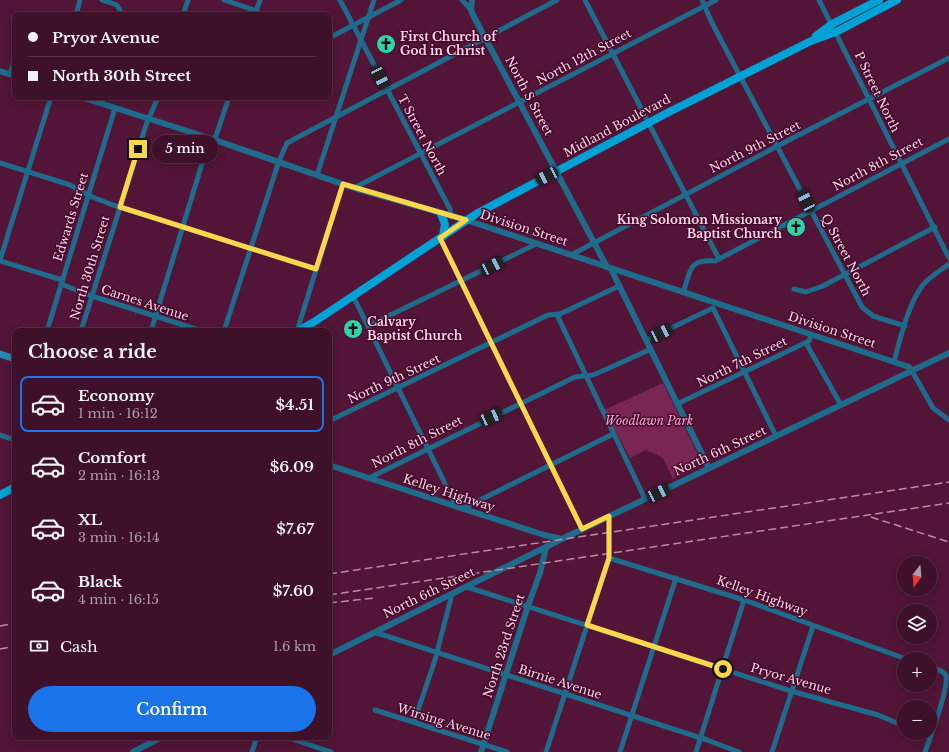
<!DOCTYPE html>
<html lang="en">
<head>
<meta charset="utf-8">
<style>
  :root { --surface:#3e1029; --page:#451931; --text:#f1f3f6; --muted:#ad9da8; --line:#573046; --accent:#1a73e8 }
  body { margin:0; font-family:"Libre Baskerville",serif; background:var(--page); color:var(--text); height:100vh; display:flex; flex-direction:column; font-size:15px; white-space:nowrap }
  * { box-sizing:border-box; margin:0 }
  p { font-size:13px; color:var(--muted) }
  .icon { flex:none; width:22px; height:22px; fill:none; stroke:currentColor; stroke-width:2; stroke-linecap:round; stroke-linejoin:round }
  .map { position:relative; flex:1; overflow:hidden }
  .panel { position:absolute; left:12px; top:328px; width:320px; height:412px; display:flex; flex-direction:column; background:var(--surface); border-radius:8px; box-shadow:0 2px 10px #0003,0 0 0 1px var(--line) }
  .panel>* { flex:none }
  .guide { position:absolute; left:12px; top:12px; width:320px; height:88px; border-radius:8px; box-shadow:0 2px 10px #0003,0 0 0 1px var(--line); display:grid; align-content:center; height:88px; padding:0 16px; background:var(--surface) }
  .needle { width:26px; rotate:196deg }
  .buttons { position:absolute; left:897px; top:556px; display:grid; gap:8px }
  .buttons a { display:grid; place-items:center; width:40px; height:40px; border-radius:50%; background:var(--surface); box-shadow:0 2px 10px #0003,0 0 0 1px var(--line); font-size:20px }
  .end { position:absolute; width:18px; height:18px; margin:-9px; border:5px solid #ffd54a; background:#111; box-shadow:0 0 0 2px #111 }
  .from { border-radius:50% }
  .bubble { position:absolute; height:28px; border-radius:14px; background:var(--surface); box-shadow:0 2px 10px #0003,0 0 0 1px var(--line); font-size:13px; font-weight:600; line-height:28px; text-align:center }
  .car { position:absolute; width:12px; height:24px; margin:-12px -6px; border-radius:5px; box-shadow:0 0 3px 1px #0007; background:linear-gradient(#222 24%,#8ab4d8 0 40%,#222 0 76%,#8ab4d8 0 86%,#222 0) }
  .guide b { display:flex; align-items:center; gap:14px; height:38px; font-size:15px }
  .guide b+b { border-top:1px solid var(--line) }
  .guide i { width:10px; height:10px; background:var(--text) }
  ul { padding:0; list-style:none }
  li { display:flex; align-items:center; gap:12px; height:56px; margin:0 8px 6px; padding:0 8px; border:2px solid transparent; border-radius:8px }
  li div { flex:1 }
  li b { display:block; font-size:15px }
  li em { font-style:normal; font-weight:600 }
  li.active { border-color:var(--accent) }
  li>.icon { width:36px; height:36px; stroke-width:1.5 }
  h2 { padding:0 16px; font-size:18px; line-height:48px }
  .pay { display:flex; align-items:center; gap:10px; height:44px; padding:0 16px; font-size:15px }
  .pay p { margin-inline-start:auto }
  .button { display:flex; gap:8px; margin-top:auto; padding:8px 16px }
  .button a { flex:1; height:46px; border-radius:24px; background:var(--accent); color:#fff; font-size:16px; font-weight:600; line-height:46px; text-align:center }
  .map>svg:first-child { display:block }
</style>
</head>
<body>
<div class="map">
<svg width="949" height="752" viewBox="0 0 949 752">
  <rect width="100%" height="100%" fill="#521537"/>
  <path fill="#792654" d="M663 383 703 465 673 479 663 458 646 450 630 458 604 410Z"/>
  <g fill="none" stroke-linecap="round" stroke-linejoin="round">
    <g stroke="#1e6b8b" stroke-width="5">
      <path d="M102 0 117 5 120 10V15"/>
      <path d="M224 0 257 11"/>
      <path d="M340 0 450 209 451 217"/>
      <path d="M462 0 471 10"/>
      <path d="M585 0 719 259"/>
      <path d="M702 0 712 23 862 307 873 316 905 326"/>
      <path d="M819 0 949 258"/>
      <path d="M76 15 80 0"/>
      <path d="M183 15 188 0"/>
      <path d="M255 15 260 0"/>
      <path d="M329 38 401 0"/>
      <path d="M10 74 15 58"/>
      <path d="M0 163 70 185 92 197 113 205 316 269"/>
      <path d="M317 175 374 0"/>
      <path d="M354 188 716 0"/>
      <path d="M440 238 582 529"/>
      <path d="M571 255 791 139 949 58"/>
      <path d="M0 260 51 97"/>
      <path d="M0 261 62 280"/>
      <path d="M61 284 92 296 202 331"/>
      <path d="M794 289 806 292 823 286 935 227"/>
      <path d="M683 293C691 270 688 259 715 261L949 139"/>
      <path d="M353 296 456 506"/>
      <path d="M713 308 776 436"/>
      <path d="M557 315 645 499"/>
      <path d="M368 326 536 244"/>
      <path d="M47 331 115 108"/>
      <path d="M81 331 146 125 158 97"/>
      <path d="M151 331 208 144 216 136 229 97"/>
      <path d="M224 331 279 161 287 143 557 0"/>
      <path d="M297 331 343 184"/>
      <path d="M646 340 713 308"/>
      <path d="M806 343 841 405"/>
      <path d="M894 362C900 339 908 305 922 286 929 277 940 271 949 264"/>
      <path d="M912 371 933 408 949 420"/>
      <path d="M677 404 809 341 811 335"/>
      <path d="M329 421 548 315 560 314 619 286"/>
      <path d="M0 435 15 440"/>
      <path d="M369 478 575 377 593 375 607 369 651 349"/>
      <path d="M462 509 613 434"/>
      <path d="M609 558 744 600 906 659"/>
      <path d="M467 587 791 691 878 715 904 726"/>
      <path d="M374 632 707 740 739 752"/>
      <path d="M375 710 507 752"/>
      <path d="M414 722 435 660 452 594"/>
      <path d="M921 733 930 737"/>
      <path d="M286 737 331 752"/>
      <path d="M252 752 257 737"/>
      <path d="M546 752 609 558V516"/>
      <path d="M620 752 676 578"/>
      <path d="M696 752 744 600"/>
      <path d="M772 752 813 626"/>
      <path d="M925 752C930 738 949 688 946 676 944 670 935 669 930 667"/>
    </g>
    <g stroke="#1e6b8b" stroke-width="6">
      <path d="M472 0 471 10 474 17 607 267"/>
      <path d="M0 71 15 76"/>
      <path d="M81 97 206 137 354 188 466 220 894 362 909 367 912 371"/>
      <path d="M611 269 709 468"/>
      <path d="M329 465 544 535 562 539"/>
      <path d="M329 655 562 539 949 353"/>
      <path d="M133 752 162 737"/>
      <path d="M481 752 528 606 540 573 546 547"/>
    </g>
    <path stroke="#2689b1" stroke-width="7" d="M0 354 15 359"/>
    <g stroke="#00a1d5" stroke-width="8">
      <path d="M816 36 832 24 879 0"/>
      <path d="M441 214 445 224 443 236"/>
      <path d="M298 331 314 322 476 214 669 112 811 41 836 32 897 0"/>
      <path d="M0 495 15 487"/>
    </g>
    <g stroke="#bb8ba3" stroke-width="1.5" stroke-dasharray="8 4" stroke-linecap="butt">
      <path d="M871 517 949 542"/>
      <path d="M329 574 949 482"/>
      <path d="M329 595 949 503"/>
      <path d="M329 603 374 598"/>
      <path d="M0 626 15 623"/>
      <path d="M0 649 15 646"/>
    </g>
  </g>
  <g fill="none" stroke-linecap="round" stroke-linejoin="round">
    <path stroke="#ffd54a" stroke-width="5" d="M138 149 120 207 316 269 343 184 466 220 440 238 582 529 609 516V558L587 625 723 669"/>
  </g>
  <defs>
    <g id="church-disc" transform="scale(1)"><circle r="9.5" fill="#30d4a9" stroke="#46092d"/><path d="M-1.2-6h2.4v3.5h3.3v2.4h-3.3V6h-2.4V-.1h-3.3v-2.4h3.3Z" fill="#111"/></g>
  </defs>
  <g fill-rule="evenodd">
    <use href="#church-disc" x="386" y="44"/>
    <use href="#church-disc" x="796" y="227"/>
    <use href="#church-disc" x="353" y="329"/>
  </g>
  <g text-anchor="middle" stroke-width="3" stroke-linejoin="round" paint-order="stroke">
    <g font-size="12" font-weight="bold" fill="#fad3e4" stroke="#46092d" text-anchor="start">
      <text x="400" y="41">First Church of<tspan x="400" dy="14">God in Christ</tspan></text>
      <text x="782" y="224" text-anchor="end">King Solomon Missionary<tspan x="782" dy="14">Baptist Church</tspan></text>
      <text x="367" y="326">Calvary<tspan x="367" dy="14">Baptist Church</tspan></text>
    </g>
    <g font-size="12" fill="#fad3e4" stroke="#46092d">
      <text transform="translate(584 57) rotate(-28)" y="4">North 12th Street</text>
      <text transform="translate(877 92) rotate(64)" y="4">P Street North</text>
      <text transform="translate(529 96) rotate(62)" y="4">North S Street</text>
      <text transform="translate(617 126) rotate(-28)" y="4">Midland Boulevard</text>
      <text transform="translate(422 135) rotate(62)" y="4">T Street North</text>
      <text transform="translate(755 147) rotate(-27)" y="4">North 9th Street</text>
      <text transform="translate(878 164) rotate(-28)" y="4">North 8th Street</text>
      <text transform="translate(71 217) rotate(-73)" y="4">Edwards Street</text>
      <text transform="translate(524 228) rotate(18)" y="4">Division Street</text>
      <text transform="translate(846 255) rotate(62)" y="4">Q Street North</text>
      <text transform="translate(90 268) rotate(-73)" y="4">North 30th Street</text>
      <text transform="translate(145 303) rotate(18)" y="4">Carnes Avenue</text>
      <text transform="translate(832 330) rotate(18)" y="4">Division Street</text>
      <text transform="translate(742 362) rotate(-26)" y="4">North 7th Street</text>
      <text transform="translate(394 379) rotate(-25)" y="4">North 9th Street</text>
      <text transform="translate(417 442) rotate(-27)" y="4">North 8th Street</text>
      <text transform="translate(720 451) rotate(-25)" y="4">North 6th Street</text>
      <text transform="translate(449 493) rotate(18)" y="4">Kelley Highway</text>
      <text transform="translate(429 593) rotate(-26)" y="4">North 6th Street</text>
      <text transform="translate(762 596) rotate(20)" y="4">Kelley Highway</text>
      <text transform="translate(504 646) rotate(-72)" y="4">North 23rd Street</text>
      <text transform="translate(791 679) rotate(16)" y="4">Pryor Avenue</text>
      <text transform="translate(560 682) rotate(18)" y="4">Birnie Avenue</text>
      <text transform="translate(444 722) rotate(17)" y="4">Wirsing Avenue</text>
    </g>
    <g font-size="12" font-style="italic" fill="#f2a7ca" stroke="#46092d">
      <text x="649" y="425">Woodlawn Park</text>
    </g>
  </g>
</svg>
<div class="buttons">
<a><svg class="needle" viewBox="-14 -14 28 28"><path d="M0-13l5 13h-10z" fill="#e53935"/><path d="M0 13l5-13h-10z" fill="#ad9da8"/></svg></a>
<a><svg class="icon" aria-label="layers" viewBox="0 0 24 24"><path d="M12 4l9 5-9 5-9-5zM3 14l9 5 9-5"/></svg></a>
<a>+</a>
<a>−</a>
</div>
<i class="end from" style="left:723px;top:669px"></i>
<i class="end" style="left:138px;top:149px"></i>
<div class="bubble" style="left:152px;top:135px;width:66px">5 min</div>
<i class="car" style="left:380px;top:77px;rotate:153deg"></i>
<i class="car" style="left:547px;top:176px;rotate:244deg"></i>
<i class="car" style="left:806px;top:201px;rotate:333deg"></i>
<i class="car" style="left:492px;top:266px;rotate:64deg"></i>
<i class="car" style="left:661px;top:333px;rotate:64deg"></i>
<i class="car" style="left:491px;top:417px;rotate:66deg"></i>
<i class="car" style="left:658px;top:493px;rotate:64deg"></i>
<div class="guide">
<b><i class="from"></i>Pryor Avenue</b>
<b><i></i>North 30th Street</b>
</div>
<section class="panel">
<h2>Choose a ride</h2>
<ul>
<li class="active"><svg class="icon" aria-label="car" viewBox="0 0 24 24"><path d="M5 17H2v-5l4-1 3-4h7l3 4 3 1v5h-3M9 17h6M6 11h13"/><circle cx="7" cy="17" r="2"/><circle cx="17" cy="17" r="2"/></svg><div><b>Economy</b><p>1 min · 16:12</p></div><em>$4.51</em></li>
<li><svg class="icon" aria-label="car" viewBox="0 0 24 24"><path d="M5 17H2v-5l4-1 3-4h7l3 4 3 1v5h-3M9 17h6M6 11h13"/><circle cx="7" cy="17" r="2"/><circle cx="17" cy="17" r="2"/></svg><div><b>Comfort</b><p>2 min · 16:13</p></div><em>$6.09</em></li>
<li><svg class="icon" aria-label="car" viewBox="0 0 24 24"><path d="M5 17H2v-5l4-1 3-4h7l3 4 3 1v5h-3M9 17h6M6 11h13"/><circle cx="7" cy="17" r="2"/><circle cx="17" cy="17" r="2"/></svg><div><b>XL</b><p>3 min · 16:14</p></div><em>$7.67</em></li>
<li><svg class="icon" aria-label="car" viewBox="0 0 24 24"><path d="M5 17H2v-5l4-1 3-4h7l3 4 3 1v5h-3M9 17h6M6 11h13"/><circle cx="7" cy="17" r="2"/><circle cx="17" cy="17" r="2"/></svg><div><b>Black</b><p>4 min · 16:15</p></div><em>$7.60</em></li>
</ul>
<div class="pay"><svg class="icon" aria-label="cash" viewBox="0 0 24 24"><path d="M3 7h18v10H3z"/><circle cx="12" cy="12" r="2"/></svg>Cash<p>1.6 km</p></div>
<div class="button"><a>Confirm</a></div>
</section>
</div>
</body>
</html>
